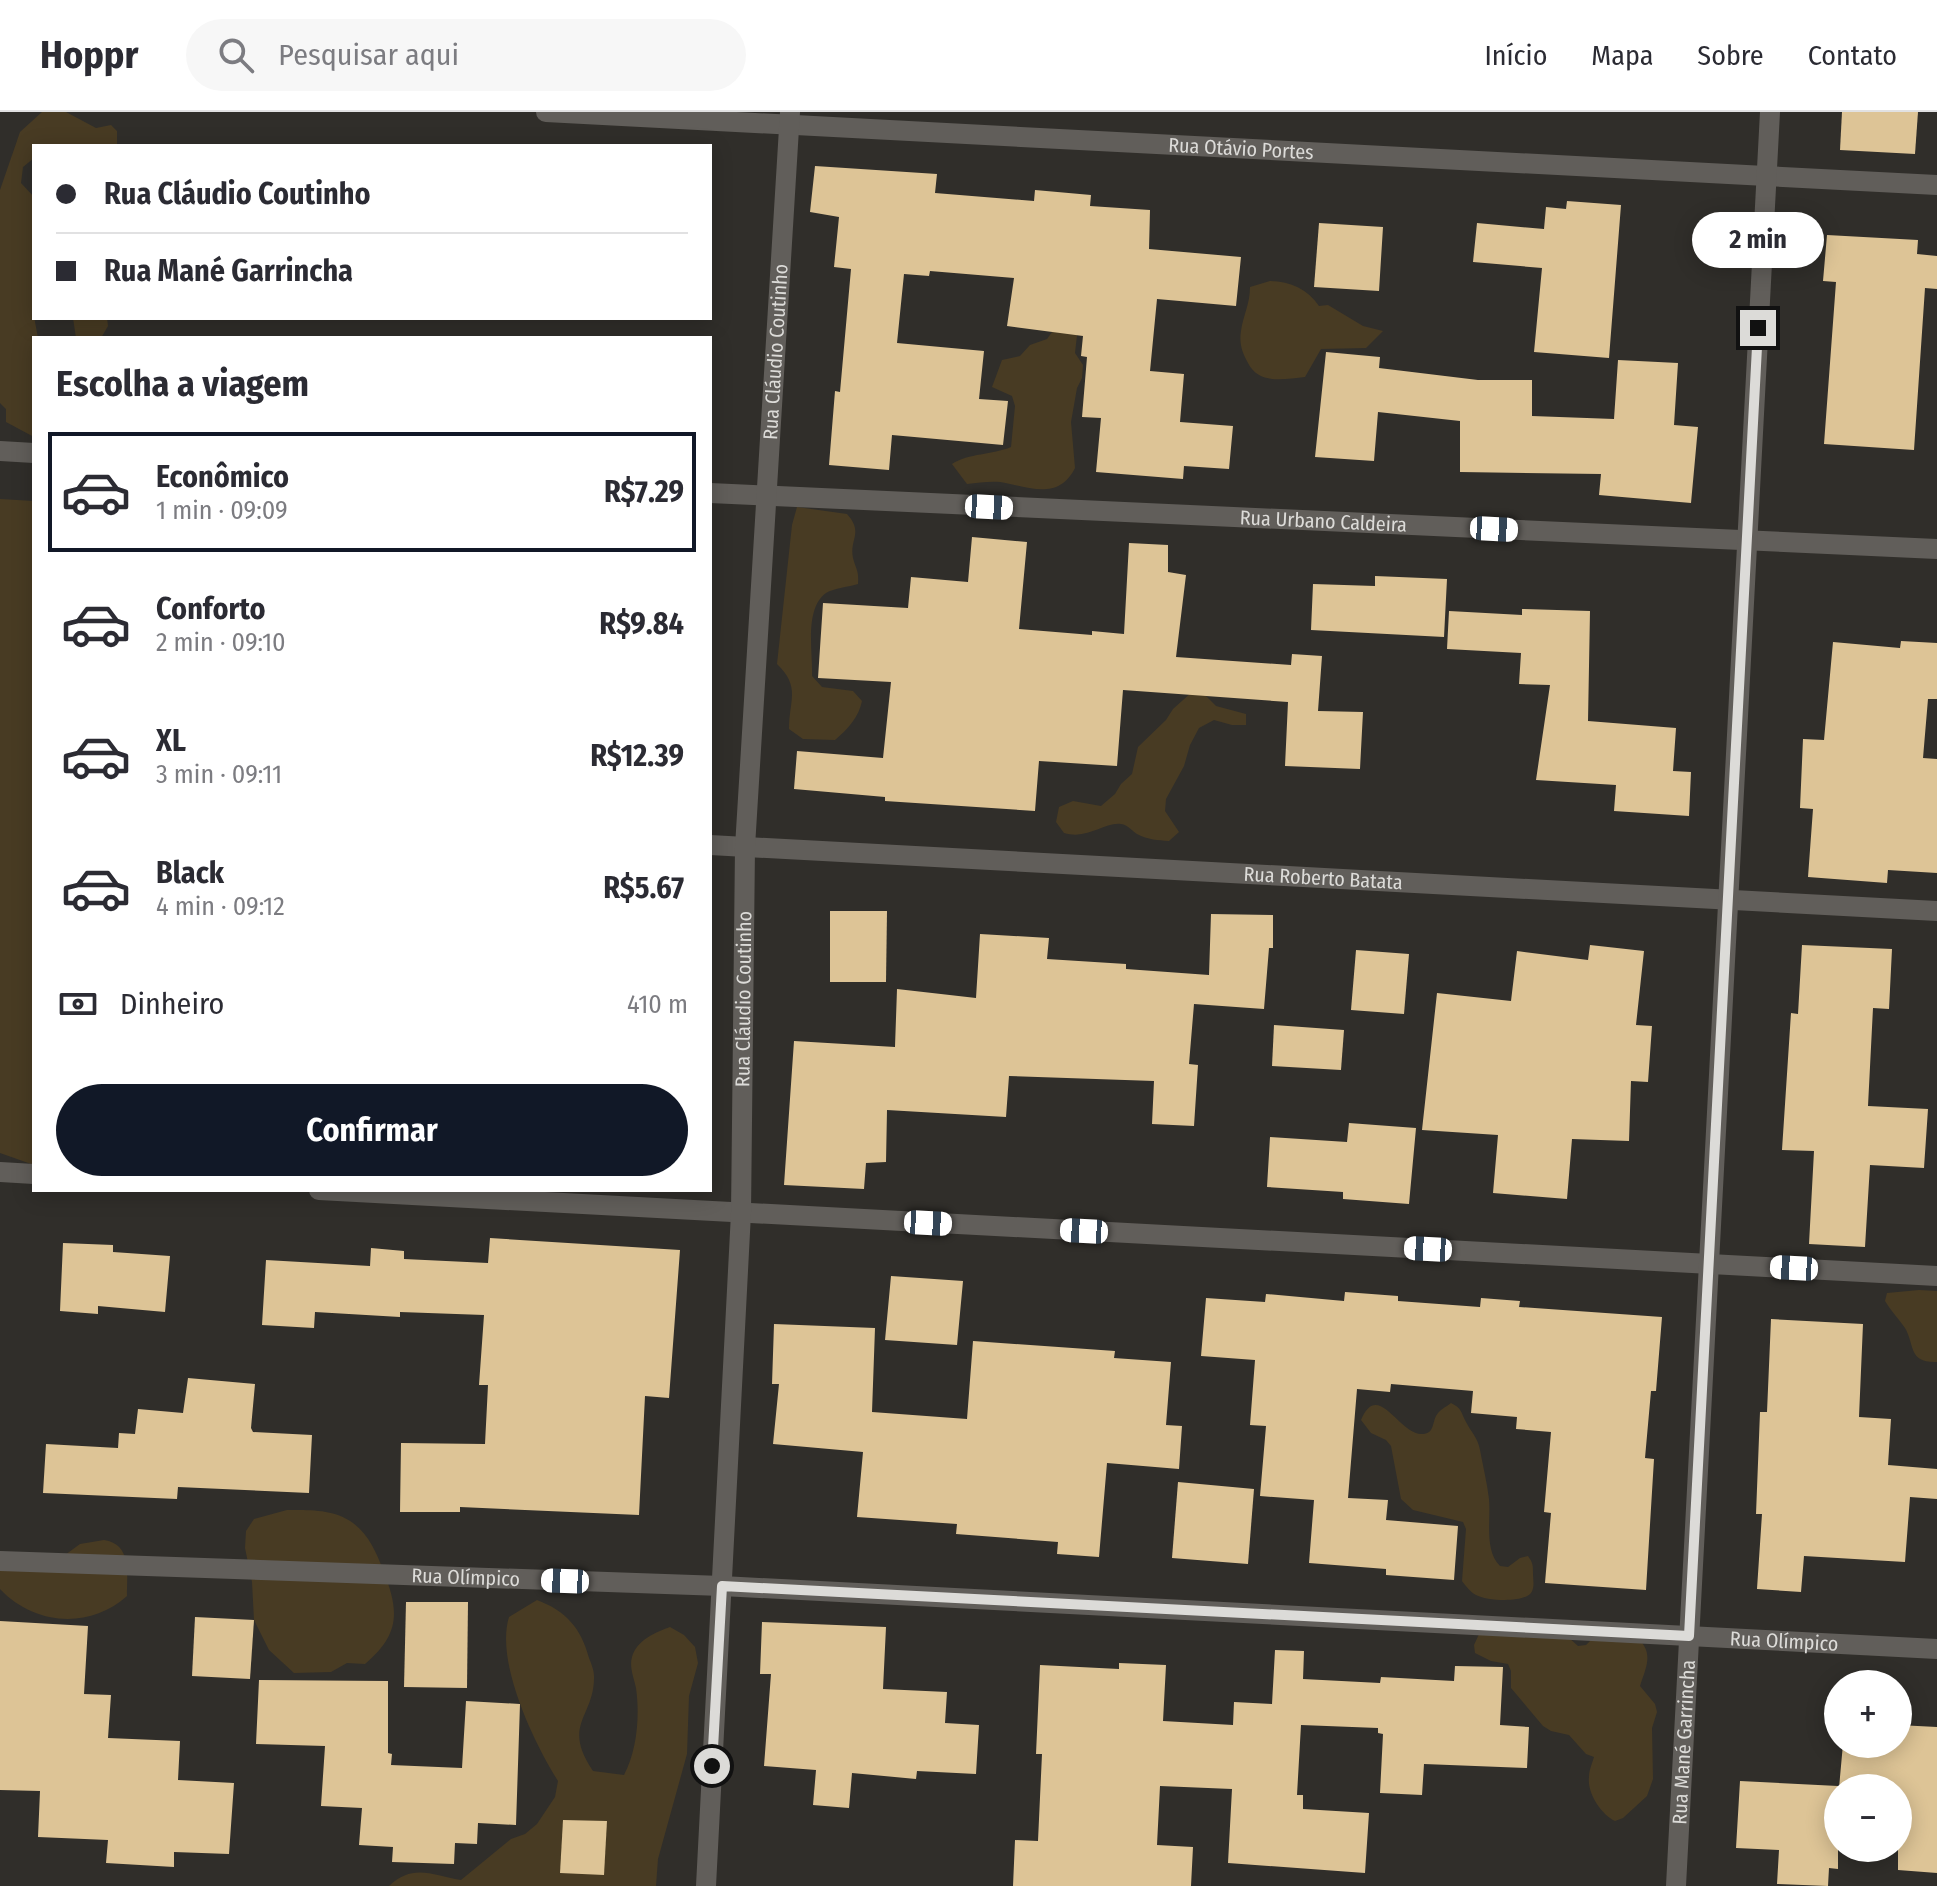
<!DOCTYPE html>
<html lang="pt">
<head>
<meta charset="utf-8">
<style>
  :root { --surface:#fff; --page:#f7f7f7; --text:#2b2b33; --muted:#7c7c81; --line:#e1e1e2; --accent:#111827 }
  body { margin:0; font-family:"Fira Sans Condensed",sans-serif; background:var(--page); color:var(--text); height:100vh; display:flex; flex-direction:column; font-size:30px; white-space:nowrap }
  * { box-sizing:border-box; margin:0 }
  p { font-size:26px; color:var(--muted) }
  .icon { flex:none; width:44px; height:44px; fill:none; stroke:currentColor; stroke-width:2; stroke-linecap:round; stroke-linejoin:round }
  .map { position:relative; flex:1; overflow:hidden }
  .side { position:absolute; left:32px; top:224px; width:680px; height:856px; display:flex; flex-direction:column; background:var(--surface); border-radius:0px; box-shadow:0 4px 20px #0003 }
  .side>* { flex:none }
  .hud { position:absolute; left:32px; top:32px; width:680px; height:176px; border-radius:0px; box-shadow:0 4px 20px #0003; display:grid; align-content:center; height:176px; padding:0 24px; background:var(--surface) }
  .buttons { position:absolute; left:1824px; top:1558px; display:grid; gap:16px }
  .buttons a { display:grid; place-items:center; width:88px; height:88px; border-radius:50%; background:var(--surface); box-shadow:0 4px 20px #0003; font-size:40px }
  .end { position:absolute; width:36px; height:36px; margin:-18px; border:10px solid #dcdbd8; background:#111; box-shadow:0 0 0 4px #111 }
  .from { border-radius:50% }
  .bubble { position:absolute; height:56px; border-radius:28px; background:var(--surface); box-shadow:0 4px 20px #0003; font-size:26px; font-weight:700; line-height:56px; text-align:center }
  .car { position:absolute; width:24px; height:48px; margin:-24px -12px; border-radius:10px; box-shadow:0 0 6px 2px #0007; background:linear-gradient(#fff 24%,#345 0 40%,#fff 0 76%,#345 0 86%,#fff 0) }
  .hud b { display:flex; align-items:center; gap:28px; height:76px; font-size:30px }
  .hud b+b { border-top:2px solid var(--line) }
  .hud i { width:20px; height:20px; background:var(--text) }
  ul { padding:0; list-style:none }
  li { display:flex; align-items:center; gap:24px; height:120px; margin:0 16px 12px; padding:0 8px; border:4px solid transparent; border-radius:0px }
  li div { flex:1 }
  li b { display:block; font-size:30px }
  li em { font-style:normal; font-weight:700 }
  li.active { border-color:var(--accent) }
  li>.icon { width:72px; height:72px; stroke-width:1.5 }
  h2 { padding:0 24px; font-size:36px; line-height:96px }
  .pay { display:flex; align-items:center; gap:20px; height:88px; padding:0 24px; font-size:30px }
  .pay p { margin-inline-start:auto }
  .button { display:flex; gap:16px; margin-top:auto; padding:16px 24px }
  .button a { flex:1; height:92px; border-radius:48px; background:var(--accent); color:#fff; font-size:32px; font-weight:700; line-height:92px; text-align:center }
  header { display:flex; align-items:center; gap:48px; box-sizing:border-box; height:112px; padding:0 40px; background:var(--surface); border-bottom:2px solid var(--line) }
  header strong { font-size:38px }
  nav { display:flex; gap:44px; margin-inline-start:auto; font-size:28px }
  .search { width:560px; height:72px; background:var(--page); display:flex; align-items:center; gap:20px; box-sizing:border-box; padding:0 28px; border-radius:44px; color:var(--muted); font-size:30px }
  .map>svg:first-child { display:block }
</style>
</head>
<body>
<header>
<strong>Hoppr</strong>
<div class="search"><svg class="icon" aria-label="search" viewBox="0 0 24 24"><circle cx="10" cy="10" r="6"/><path d="M15 15l6 6"/></svg>Pesquisar aqui</div>
<nav><a>Início</a><a>Mapa</a><a>Sobre</a><a>Contato</a></nav>
</header>
<div class="map">
<svg width="1937" height="1774" viewBox="0 0 1937 1774">
  <rect width="100%" height="100%" fill="#302e2a"/>
  <g fill="#483b23">
    <path d="M42 0H66L96 16 111 13 117 19V34H34V46L23 55 21 71 34 85 33 199 38 226H34V325L6 310V297L0 291V78L20 20Z"/>
    <path d="M1270 169C1291 169 1308 178 1319 194L1328 193 1363 214 1383 219 1366 236 1321 237 1305 265C1284 267 1259 273 1248 251 1242 240 1239 231 1241 219 1243 204 1250 192 1250 175Z"/>
    <path d="M1082 179 1075 241 1083 253 1082 266 1077 276 1071 310 1075 356C1058 390 1027 374 1000 370 989 369 978 371 967 372L952 352C969 341 992 343 1011 335L1015 294 1012 284 992 275 1002 248 1020 244 1030 233 1047 227Z"/>
    <path d="M73 206H107L108 214 101 226H76Z"/>
    <path d="M0 387 34 389V1053L0 1041Z"/>
    <path d="M797 395 847 402C864 421 849 427 853 446 856 458 859 458 858 472 849 475 834 476 826 481 804 497 813 540 812 564L822 575 853 579 862 589C859 605 847 618 835 628L803 627 789 617C789 588 801 575 777 552L792 413Z"/>
    <path d="M1196 574 1216 594 1246 602V613H1232L1214 608 1199 616 1190 633 1184 654 1166 687 1165 699 1179 720 1169 729C1158 728 1148 728 1137 722 1132 719 1128 713 1121 712 1103 710 1089 728 1064 721L1056 710 1059 695 1073 689 1101 694 1115 682 1121 672 1132 662 1138 635 1166 608 1173 597 1192 580Z"/>
    <path d="M1919 1178 1937 1179V1250C1908 1251 1915 1233 1905 1216 1899 1207 1891 1199 1885 1189L1887 1181Z"/>
    <path d="M1451 1291C1462 1296 1461 1301 1466 1310 1471 1320 1478 1326 1480 1338 1483 1354 1487 1371 1489 1387 1491 1409 1484 1438 1500 1454L1508 1455 1520 1446 1528 1444C1533 1451 1533 1453 1533 1462 1533 1468 1535 1475 1531 1481 1523 1491 1487 1489 1476 1483 1470 1480 1466 1474 1462 1469L1466 1417 1463 1410 1413 1398 1401 1387 1391 1334 1386 1328 1371 1321 1361 1308C1378 1267 1399 1323 1422 1322 1434 1322 1432 1312 1436 1304 1439 1298 1446 1295 1451 1291Z"/>
    <path d="M287 1398C310 1398 334 1397 353 1411 368 1422 377 1441 383 1458 399 1498 401 1522 365 1552L347 1551 331 1560 294 1561 269 1538 254 1508 252 1470 245 1436 246 1419 254 1407Z"/>
    <path d="M104 1428C132 1432 127 1462 127 1484 89 1518 34 1513 0 1477V1444L65 1443 80 1432Z"/>
    <path d="M537 1488C566 1499 581 1516 589 1546 591 1551 594 1558 594 1564 595 1605 561 1612 593 1659L624 1663C637 1639 640 1604 636 1576 634 1566 629 1555 632 1545 637 1528 656 1520 670 1515L684 1523 695 1535 698 1551 689 1584 687 1642 658 1747 656 1774H389C413 1751 432 1763 461 1768L511 1727 525 1722 537 1712 555 1685 558 1669C534 1631 495 1550 509 1505Z"/>
    <path d="M1480 1520 1568 1525 1578 1534 1586 1533 1592 1527 1638 1526C1654 1542 1646 1555 1640 1574L1655 1592 1657 1600 1652 1616 1653 1667 1647 1684 1623 1706 1615 1709C1601 1702 1587 1681 1589 1665 1589 1658 1592 1652 1594 1645L1586 1642 1569 1623 1551 1619 1543 1614 1511 1576V1559L1508 1552 1491 1549 1475 1541 1474 1533Z"/>
  </g>
  <g fill="#ddc496">
    <path d="M1842 0H1918L1915 42 1840 38Z"/>
    <path d="M815 54 937 62 935 81 1034 89 1035 78 1091 83 1090 94 1150 98 1149 137 1241 145 1236 194 1157 187 1150 259 1184 262 1180 310 1233 314 1229 357 1184 354 1183 367 1096 360 1101 306 1082 305 1087 245 1081 244 1083 224 1007 214 1014 166 930 159 929 164 904 162 897 231 984 239 979 287 1008 289 1003 333 892 323 889 358 829 353 835 279 840 280 851 157 834 155 839 105 810 100Z"/>
    <path d="M1567 89 1621 93 1609 246 1534 240 1542 156 1473 150 1477 111 1544 117 1546 95 1566 97Z"/>
    <path d="M1319 111 1383 115 1379 179 1314 175Z"/>
    <path d="M1827 123 1918 128 1917 142 1937 144V177L1925 176 1914 338 1824 332 1836 170 1823 169Z"/>
    <path d="M1326 240 1380 245 1379 256 1478 268H1532V304L1614 307 1618 248 1678 251 1674 313 1698 315 1691 391 1599 383 1601 362 1460 360V309L1378 300 1374 349 1315 345Z"/>
    <path d="M972 425 1027 430 1019 517 1092 523V519L1124 522 1129 431 1168 433V460L1186 463 1176 545 1291 553 1292 542 1322 544 1318 599 1363 600 1360 657 1285 654 1288 590 1123 578 1117 654 1039 649 1035 699 885 689V685L794 677 797 639 883 646 891 570 818 566 823 491 908 496 911 465 968 470Z"/>
    <path d="M1375 464 1447 467 1444 525 1311 518 1313 472 1375 474Z"/>
    <path d="M1522 497 1590 499 1588 609 1676 616 1673 659 1691 660 1689 704 1614 699 1616 673 1536 668 1550 573 1519 572 1521 541 1447 537 1449 499 1522 503Z"/>
    <path d="M1901 529 1937 531V587H1928L1923 646 1937 647V761L1888 758 1887 771 1808 765 1813 697 1800 696 1803 627 1824 628 1833 530 1900 536Z"/>
    <path d="M830 799H887L886 870H830Z"/>
    <path d="M1211 802 1273 803V836H1269L1264 897 1194 892 1189 952 1198 953 1194 1014 1152 1012 1154 969 1009 964 1006 1005 887 998 886 1050 866 1051 864 1077 784 1073 794 929 895 935 897 877 976 886 980 822 1049 826 1047 847 1126 852V857L1209 863Z"/>
    <path d="M1590 833 1644 839 1636 913 1652 914 1648 970 1631 969 1629 1029 1572 1027 1567 1087 1493 1081 1498 1023 1422 1018 1437 881 1511 889 1517 839 1588 848Z"/>
    <path d="M1802 833 1892 837 1889 897 1873 896 1868 994 1928 997 1924 1056 1870 1053 1865 1135 1809 1132 1814 1039 1782 1038 1791 901 1798 902Z"/>
    <path d="M1356 838 1409 842 1404 902 1351 898Z"/>
    <path d="M1274 913 1344 918 1341 958 1272 954Z"/>
    <path d="M1349 1011 1416 1016 1409 1092 1343 1087V1080L1267 1075 1270 1025 1347 1030Z"/>
    <path d="M490 1126 680 1138 669 1286 645 1284 639 1403 460 1395V1400H400L401 1331 485 1332 488 1273H479L484 1203 400 1200V1205L315 1200 314 1216 262 1213 266 1148 370 1154 371 1136 404 1139V1147L488 1151Z"/>
    <path d="M63 1131 113 1133V1140L170 1144 165 1200 98 1194V1202L60 1199Z"/>
    <path d="M891 1164 963 1169 957 1233 885 1228Z"/>
    <path d="M1345 1180 1398 1184V1189L1480 1195 1481 1186 1520 1189 1519 1195 1662 1205 1656 1279H1651L1645 1346 1654 1347 1646 1478 1545 1471 1551 1401 1544 1400 1551 1320 1516 1317 1517 1305 1471 1301 1473 1279 1391 1272 1390 1280 1357 1277 1348 1386 1388 1388 1386 1408 1458 1414 1454 1468 1386 1463V1457L1309 1451 1314 1388 1260 1384 1266 1314 1250 1313 1255 1248 1201 1244 1206 1186 1265 1190 1266 1182 1344 1189Z"/>
    <path d="M1771 1207 1863 1212 1859 1305 1891 1307 1888 1353 1937 1357V1387L1910 1385 1905 1450 1804 1444 1801 1480 1757 1477 1762 1402H1756L1760 1300H1767Z"/>
    <path d="M774 1212 875 1216 872 1300 967 1307 973 1229 1115 1239 1114 1246 1171 1250 1166 1313 1182 1314 1179 1357 1107 1351 1099 1445 1057 1442 1058 1430 956 1422 957 1412 857 1405 863 1340 773 1332 779 1272H772Z"/>
    <path d="M188 1266 255 1272 251 1316 253 1320 312 1323 309 1381 178 1375 177 1387 43 1381 46 1332 118 1336 119 1321 135 1322 138 1297 183 1301Z"/>
    <path d="M1178 1370 1254 1377 1248 1452 1172 1446Z"/>
    <path d="M406 1490H468L467 1576 404 1575Z"/>
    <path d="M195 1505 254 1508 250 1567 192 1564Z"/>
    <path d="M0 1509 88 1514 84 1582 111 1583 108 1626 180 1629 178 1668 234 1671 229 1742 174 1740V1755L106 1751 108 1728 38 1725 40 1679 0 1678Z"/>
    <path d="M762 1510 886 1515 883 1577 947 1580 945 1611 979 1613 976 1662 917 1659 916 1667 852 1661 849 1696 813 1693 816 1658 764 1654 771 1562H760Z"/>
    <path d="M1275 1538 1304 1539 1303 1567 1380 1571 1381 1565 1454 1569 1455 1554 1503 1555 1500 1613 1529 1615 1527 1656 1424 1652 1422 1683 1380 1681 1383 1622 1378 1621V1616L1301 1613 1297 1683H1303V1697L1369 1701 1365 1761 1228 1751 1232 1677 1160 1674 1157 1733 1193 1735 1191 1774H1013L1015 1728 1038 1729 1042 1642H1036L1040 1553 1119 1557V1551L1166 1553 1163 1609 1233 1613 1234 1590 1272 1592Z"/>
    <path d="M259 1568 388 1569V1641L392 1642 391 1653 462 1656 466 1589 520 1592 516 1713 478 1711 477 1732 455 1731 454 1752 392 1750 393 1735 359 1733 362 1696 321 1694 325 1634 256 1632Z"/>
    <path d="M1898 1613 1937 1615V1761L1898 1758V1676H1839L1843 1632H1898Z"/>
    <path d="M1740 1669 1838 1674V1757L1829 1756 1828 1774 1777 1772 1779 1738 1736 1736Z"/>
    <path d="M563 1708 607 1709 604 1763 560 1761Z"/>
  </g>
  <g fill="none" stroke-linecap="round" stroke-linejoin="round">
    <g stroke="#615e5a" stroke-width="20">
      <path id="s1" d="M546 0 1937 73"/>
      <path d="M0 339 34 341"/>
      <path id="s2" d="M710 381 1937 437"/>
      <path id="s3" d="M710 733 1937 799"/>
      <path d="M0 1060 34 1062"/>
      <path d="M319 1078 1937 1164"/>
      <path id="s4" d="M0 1449 722 1474 1937 1537"/>
      <path id="s5" d="M706 1774 741 1101 745 735 790 0"/>
      <path id="s6" d="M1676 1774 1770 0"/>
    </g>
  </g>
  <g fill="none" stroke-linecap="round" stroke-linejoin="round">
    <path stroke="#dcdbd8" stroke-width="10" d="M712 1654 722 1474 1689 1524 1758 216"/>
  </g>
  <g text-anchor="middle" stroke-width="8" stroke-linejoin="round" paint-order="stroke">
    <g font-size="20" fill="#dcdbd8" stroke="#262420">
      <text dy="7" stroke="none"><textPath href="#s1" startOffset="696">Rua Otávio Portes</textPath></text>
      <text dy="7" stroke="none"><textPath href="#s5" startOffset="1536">Rua Cláudio Coutinho</textPath></text>
      <text dy="7" stroke="none"><textPath href="#s2" startOffset="614">Rua Urbano Caldeira</textPath></text>
      <text dy="7" stroke="none"><textPath href="#s3" startOffset="614">Rua Roberto Batata</textPath></text>
      <text dy="7" stroke="none"><textPath href="#s5" startOffset="888">Rua Cláudio Coutinho</textPath></text>
      <text dy="7" stroke="none"><textPath href="#s4" startOffset="466">Rua Olímpico</textPath></text>
      <text dy="7" stroke="none"><textPath href="#s4" startOffset="1786">Rua Olímpico</textPath></text>
      <text dy="7" stroke="none"><textPath href="#s6" startOffset="144">Rua Mané Garrincha</textPath></text>
    </g>
  </g>
</svg>
<div class="buttons">
<a>+</a>
<a>−</a>
</div>
<i class="end from" style="left:712px;top:1654px"></i>
<i class="end" style="left:1758px;top:216px"></i>
<div class="bubble" style="left:1692px;top:100px;width:132px">2 min</div>
<i class="car" style="left:989px;top:395px;rotate:93deg"></i>
<i class="car" style="left:1494px;top:417px;rotate:93deg"></i>
<i class="car" style="left:928px;top:1111px;rotate:93deg"></i>
<i class="car" style="left:1084px;top:1119px;rotate:273deg"></i>
<i class="car" style="left:1428px;top:1137px;rotate:273deg"></i>
<i class="car" style="left:1794px;top:1156px;rotate:273deg"></i>
<i class="car" style="left:565px;top:1469px;rotate:272deg"></i>
<div class="hud">
<b><i class="from"></i>Rua Cláudio Coutinho</b>
<b><i></i>Rua Mané Garrincha</b>
</div>
<section class="side">
<h2>Escolha a viagem</h2>
<ul>
<li class="active"><svg class="icon" aria-label="car" viewBox="0 0 24 24"><path d="M5 17H2v-5l4-1 3-4h7l3 4 3 1v5h-3M9 17h6M6 11h13"/><circle cx="7" cy="17" r="2"/><circle cx="17" cy="17" r="2"/></svg><div><b>Econômico</b><p>1 min · 09:09</p></div><em>R$7.29</em></li>
<li><svg class="icon" aria-label="car" viewBox="0 0 24 24"><path d="M5 17H2v-5l4-1 3-4h7l3 4 3 1v5h-3M9 17h6M6 11h13"/><circle cx="7" cy="17" r="2"/><circle cx="17" cy="17" r="2"/></svg><div><b>Conforto</b><p>2 min · 09:10</p></div><em>R$9.84</em></li>
<li><svg class="icon" aria-label="car" viewBox="0 0 24 24"><path d="M5 17H2v-5l4-1 3-4h7l3 4 3 1v5h-3M9 17h6M6 11h13"/><circle cx="7" cy="17" r="2"/><circle cx="17" cy="17" r="2"/></svg><div><b>XL</b><p>3 min · 09:11</p></div><em>R$12.39</em></li>
<li><svg class="icon" aria-label="car" viewBox="0 0 24 24"><path d="M5 17H2v-5l4-1 3-4h7l3 4 3 1v5h-3M9 17h6M6 11h13"/><circle cx="7" cy="17" r="2"/><circle cx="17" cy="17" r="2"/></svg><div><b>Black</b><p>4 min · 09:12</p></div><em>R$5.67</em></li>
</ul>
<div class="pay"><svg class="icon" aria-label="cash" viewBox="0 0 24 24"><path d="M3 7h18v10H3z"/><circle cx="12" cy="12" r="2"/></svg>Dinheiro<p>410 m</p></div>
<div class="button"><a>Confirmar</a></div>
</section>
</div>
</body>
</html>
